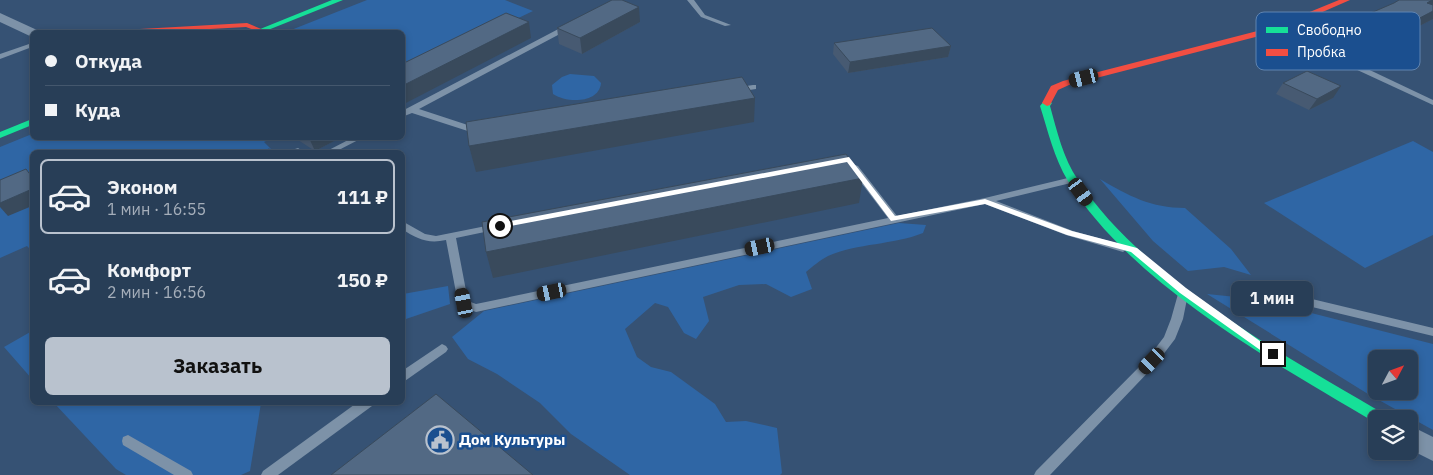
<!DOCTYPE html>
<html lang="ru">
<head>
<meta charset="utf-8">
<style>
  :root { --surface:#283e57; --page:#30455d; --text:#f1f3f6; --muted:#a5aeba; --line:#44576d; --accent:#b9c2ce }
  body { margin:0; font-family:"IBM Plex Sans",sans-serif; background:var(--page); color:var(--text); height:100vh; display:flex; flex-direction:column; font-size:19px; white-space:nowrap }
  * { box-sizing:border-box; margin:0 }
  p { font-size:16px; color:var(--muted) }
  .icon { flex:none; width:28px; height:28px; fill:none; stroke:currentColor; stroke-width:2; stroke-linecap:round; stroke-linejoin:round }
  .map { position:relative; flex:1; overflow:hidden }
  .drawer { position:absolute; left:30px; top:150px; width:375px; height:255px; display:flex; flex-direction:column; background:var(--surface); border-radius:8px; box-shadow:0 2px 8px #0003,0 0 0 1px var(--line) }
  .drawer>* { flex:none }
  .top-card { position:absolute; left:30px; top:30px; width:375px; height:110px; border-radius:8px; box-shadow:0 2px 8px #0003,0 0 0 1px var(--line); display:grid; align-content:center; height:110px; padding:0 15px; background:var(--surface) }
  .needle { width:32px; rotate:49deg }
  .tools { position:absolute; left:1368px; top:350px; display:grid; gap:10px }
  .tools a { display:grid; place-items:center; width:50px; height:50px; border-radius:8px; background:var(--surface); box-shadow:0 2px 8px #0003,0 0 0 1px var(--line); font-size:25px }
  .end { position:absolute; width:22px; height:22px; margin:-11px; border:6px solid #fff; background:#111; box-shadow:0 0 0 2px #111 }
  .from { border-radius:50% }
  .bubble { position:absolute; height:35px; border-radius:8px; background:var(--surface); box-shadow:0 2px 8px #0003,0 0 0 1px var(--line); font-size:16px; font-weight:700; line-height:35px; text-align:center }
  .car { position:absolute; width:15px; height:30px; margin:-15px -8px; border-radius:6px; box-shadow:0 0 4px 1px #0007; background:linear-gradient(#222 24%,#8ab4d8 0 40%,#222 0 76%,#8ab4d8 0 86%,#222 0) }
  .top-card b { display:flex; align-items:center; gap:18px; height:48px; font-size:19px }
  .top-card b+b { border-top:1px solid var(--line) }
  .top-card i { width:12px; height:12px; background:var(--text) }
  ul { padding:9px 0 0; list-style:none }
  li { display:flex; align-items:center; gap:15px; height:75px; margin:0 10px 8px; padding:0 5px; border:2px solid transparent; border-radius:8px }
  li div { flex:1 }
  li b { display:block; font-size:19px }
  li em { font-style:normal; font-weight:700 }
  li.current { border-color:var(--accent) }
  li>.icon { width:45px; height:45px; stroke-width:1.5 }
  .button { display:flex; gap:10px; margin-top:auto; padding:10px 15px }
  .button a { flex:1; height:58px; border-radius:8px; background:var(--accent); color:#111; font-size:20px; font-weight:700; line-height:58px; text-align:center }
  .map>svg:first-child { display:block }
</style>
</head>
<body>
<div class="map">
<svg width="1433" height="475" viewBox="0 0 1433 475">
  <rect width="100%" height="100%" fill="#365274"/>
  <g fill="#2f66a5" fill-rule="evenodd">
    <path d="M367 0H505L533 11 403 74 402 32H286Z"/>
    <path d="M570 74 594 76 601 83C599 104 566 103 553 94L552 85 562 77Z"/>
    <path d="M32 134V138H272L264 142 274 152H32V251L27 246 0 258V147Z"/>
    <path d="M1413 141 1433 152V235L1365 268 1264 203Z"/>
    <path d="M1100 179C1129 196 1151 208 1185 208L1231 249 1251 275 1224 267 1188 271 1153 241Z"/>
    <path d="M899 223 926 225 923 233C893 245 858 243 828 256 820 260 812 267 806 272L812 289 791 297 766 284 739 285 703 297 709 321 696 339 684 333 668 307 655 303 625 329 637 357 651 367 671 372 715 404 726 422 746 421 777 428 782 473 780 475H630L571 434 540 403 497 374 468 359 452 337 484 311Z"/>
    <path d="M448 286 450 304 403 320V294Z"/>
    <path d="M1207 294 1256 299 1433 344V430L1368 394ZM1376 359H1409V391H1376Z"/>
    <path d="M32 331V379L4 347Z"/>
    <path d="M54 403H261L250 471 241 475H126L116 469Z"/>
  </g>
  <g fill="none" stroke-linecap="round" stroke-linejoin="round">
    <g fill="#7d92a8" fill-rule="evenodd">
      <path d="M687 0H694L705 15 731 25 725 26 701 17Z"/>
      <path d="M566 25 573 27 419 109 483 130 484 132 483 134H477L412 113 402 117V111Z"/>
      <path d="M1273 27H1279L1433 100V105L1273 31Z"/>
      <path d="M32 43V47L0 59V54Z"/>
      <path d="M753 85H756V89L736 92 732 90 733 88Z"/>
      <path d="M352 138H362L335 152H325Z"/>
      <path d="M298 148 304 152H295V149Z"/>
      <path d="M855 165 858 166 897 216 985 198 1072 177 1075 178 1077 180 1075 182 996 201 1073 231 1127 246 1128 248 1123 252 1066 235 985 204 476 312 459 306 458 303 446 240C428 244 417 239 402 229V221L425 234 436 236 496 224 499 225 501 227 499 229 456 238 468 301 476 304 888 218 850 168Z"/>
      <path d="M1183 290 1187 291 1188 294 1183 319 1175 339 1156 364 1050 475H1034L1036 471 1148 358 1164 337 1171 319 1178 294 1179 291Z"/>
      <path d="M1312 299 1433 328V336L1308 306 1307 303 1308 300Z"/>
      <path d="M442 344 446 346 448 349 446 352 402 383V371Z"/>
      <path d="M358 402H374L372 406 278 475H261L263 471Z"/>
      <path d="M128 435 191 471 193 475H174L123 445 122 441 123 437Z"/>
    </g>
    <g fill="#7d92a8" fill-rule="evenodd">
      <path d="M0 13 37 30 39 32H32V37L0 22Z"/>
      <path d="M1409 425 1433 437V461L1409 449Z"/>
    </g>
    <g fill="#16e098" fill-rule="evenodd">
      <path d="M332 0H343L263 32H253Z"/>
      <path d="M1047 100 1052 103 1050 106C1057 131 1063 158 1078 180 1145 281 1283 354 1386 415L1388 419H1376V423C1275 363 1130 283 1068 181 1054 158 1048 131 1040 106L1044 101Z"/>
      <path d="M32 119V125L0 138V132Z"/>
    </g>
    <g fill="#f24e42" fill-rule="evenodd">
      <path d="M1339 0H1350L1279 31 1069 85 1058 90 1050 105 1047 106 1042 103 1051 86 1063 81 1273 27Z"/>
      <path d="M247 23 266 31 259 32 246 27 156 32H118L122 30Z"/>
    </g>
  </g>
  <g fill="#475a72">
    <path d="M1433 0V19L1372 50 1338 35 1345 24Z"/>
    <path d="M640 22 582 54 559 44 557 28Z"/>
    <path d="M834 43 951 46 948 57 848 73 833 54Z"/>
    <path d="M1283 83 1333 98 1309 110 1276 94Z"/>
    <path d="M295 138H340L315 151Z"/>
  </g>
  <g fill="#394a5c">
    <path d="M1432 0H1433V5L1427 3Z"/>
    <path d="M639 7 640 22 582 54 580 38Z"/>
    <path d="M1433 11V19L1372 50 1380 39Z"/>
    <path d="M529 22 531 38 402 105V86Z"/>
    <path d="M951 46 948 57 848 73 850 62Z"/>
    <path d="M1341 86 1333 98 1309 110 1317 99Z"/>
    <path d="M755 98 754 122 476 172 469 146Z"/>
    <path d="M309 138H340L315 151Z"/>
    <path d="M863 178 859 203 493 278 486 252Z"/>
    <path d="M32 189V206L8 216 0 207V203Z"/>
  </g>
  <g fill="#526984" stroke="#394a5c">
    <path d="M612 0H622L639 7 580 38 557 28Z"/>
    <path d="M1399 0H1432L1427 3 1433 5V11L1380 39 1345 24 1394 3Z"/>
    <path d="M506 13 529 22 402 86V64Z"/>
    <path d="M932 28 951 46 850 62 834 43Z"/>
    <path d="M1307 71 1341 86 1317 99 1283 83Z"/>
    <path d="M742 77 755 98 469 146 466 122Z"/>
    <path d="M269 149 275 152H261Z"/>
    <path d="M846 154 863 178 486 252 482 222Z"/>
    <path d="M26 169 32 177V189L0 203V180Z"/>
    <path d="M436 394 533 475H331Z"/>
  </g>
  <path fill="#fff" d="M849 157 895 216 985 199 1072 231 1137 248 1186 288 1278 354 1276 357H1270L1180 293 1131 252 1067 235 985 204 891 221 847 162 500 228 496 226 500 223Z"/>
  <defs>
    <g id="civic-ring" transform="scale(1.4375)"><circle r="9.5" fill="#1b4f8f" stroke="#b9c2ce" stroke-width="1.5"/><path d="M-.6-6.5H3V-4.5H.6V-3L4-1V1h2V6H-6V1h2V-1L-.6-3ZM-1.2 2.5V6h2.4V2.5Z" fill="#b9c2ce"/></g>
  </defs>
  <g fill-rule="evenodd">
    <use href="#civic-ring" x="440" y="440"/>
  </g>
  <g text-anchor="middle" stroke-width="5" stroke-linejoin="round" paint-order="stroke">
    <g font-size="15" font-weight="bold" fill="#fff" stroke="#1b4f8f" text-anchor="start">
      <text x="459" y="445">Дом Культуры</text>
    </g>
  </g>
  <rect x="1256" y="12" width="164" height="58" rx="8" fill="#1b4f8f" stroke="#5f84b1" stroke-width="1"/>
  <rect x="1266" y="27" width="22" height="6" fill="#16e098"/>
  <rect x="1266" y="49" width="22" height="7" fill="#f24e42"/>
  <g font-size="14" fill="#fff">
    <text x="1297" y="35">Свободно</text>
    <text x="1297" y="57">Пробка</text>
  </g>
</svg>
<div class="tools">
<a><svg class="needle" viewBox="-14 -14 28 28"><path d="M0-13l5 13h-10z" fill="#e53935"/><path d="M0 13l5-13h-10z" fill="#a5aeba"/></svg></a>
<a><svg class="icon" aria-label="layers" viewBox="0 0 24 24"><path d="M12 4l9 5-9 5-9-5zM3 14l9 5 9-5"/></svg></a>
</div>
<i class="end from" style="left:500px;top:226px"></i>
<i class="end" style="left:1273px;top:354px"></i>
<div class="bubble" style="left:1231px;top:281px;width:82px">1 мин</div>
<i class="car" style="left:1084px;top:78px;rotate:256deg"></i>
<i class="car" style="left:1081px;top:192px;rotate:144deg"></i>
<i class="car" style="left:760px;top:247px;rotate:258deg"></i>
<i class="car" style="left:552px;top:292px;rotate:258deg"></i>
<i class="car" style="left:464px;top:303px;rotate:349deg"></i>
<i class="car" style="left:1152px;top:361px;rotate:224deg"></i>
<div class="top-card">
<b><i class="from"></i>Откуда</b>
<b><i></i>Куда</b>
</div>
<section class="drawer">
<ul>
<li class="current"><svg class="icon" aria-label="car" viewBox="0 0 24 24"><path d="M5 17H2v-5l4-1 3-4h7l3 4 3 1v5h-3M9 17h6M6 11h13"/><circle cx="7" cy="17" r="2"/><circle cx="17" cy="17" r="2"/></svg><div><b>Эконом</b><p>1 мин · 16:55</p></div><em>111 ₽</em></li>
<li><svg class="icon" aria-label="car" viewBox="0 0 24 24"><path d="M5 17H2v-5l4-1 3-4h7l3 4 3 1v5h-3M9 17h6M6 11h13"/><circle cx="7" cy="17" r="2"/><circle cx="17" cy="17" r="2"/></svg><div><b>Комфорт</b><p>2 мин · 16:56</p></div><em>150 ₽</em></li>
</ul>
<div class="button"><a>Заказать</a></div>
</section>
</div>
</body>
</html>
